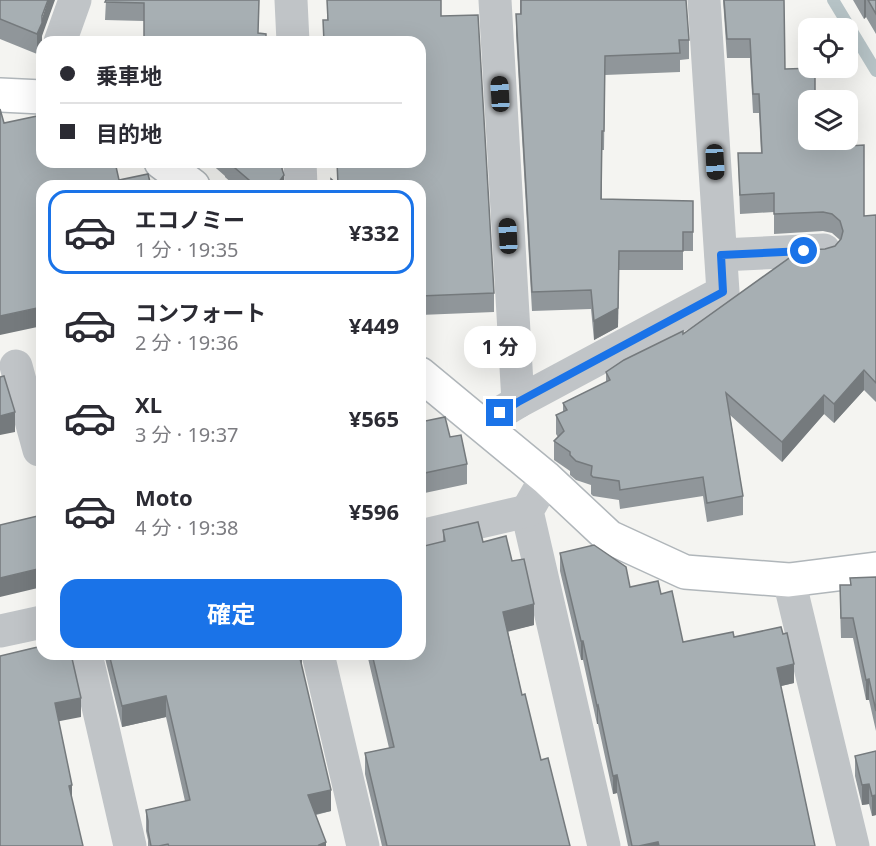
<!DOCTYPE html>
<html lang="ja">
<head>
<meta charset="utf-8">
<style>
  :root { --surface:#fff; --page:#f7f7f7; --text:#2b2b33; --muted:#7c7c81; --line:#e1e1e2; --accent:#1a73e8 }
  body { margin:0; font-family:"Noto Sans","Noto Sans JP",sans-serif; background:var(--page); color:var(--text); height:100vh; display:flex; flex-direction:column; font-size:22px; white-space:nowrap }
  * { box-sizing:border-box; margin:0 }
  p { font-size:20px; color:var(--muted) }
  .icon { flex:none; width:33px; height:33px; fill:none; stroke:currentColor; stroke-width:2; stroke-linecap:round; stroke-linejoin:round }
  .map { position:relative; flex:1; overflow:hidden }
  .sheet { position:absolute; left:36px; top:180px; width:390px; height:480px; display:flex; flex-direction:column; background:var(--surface); border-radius:18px; box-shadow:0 6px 24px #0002 }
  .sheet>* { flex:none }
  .hud { position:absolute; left:36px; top:36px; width:390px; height:132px; border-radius:18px; box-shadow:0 6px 24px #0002; display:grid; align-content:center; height:132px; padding:0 24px; background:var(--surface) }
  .buttons { position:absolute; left:798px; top:18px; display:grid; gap:12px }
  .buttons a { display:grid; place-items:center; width:60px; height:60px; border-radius:12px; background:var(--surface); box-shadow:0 6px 24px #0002; font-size:30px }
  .end { position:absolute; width:27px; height:27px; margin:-14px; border:8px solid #1a73e8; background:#fff; box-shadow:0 0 0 3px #fff }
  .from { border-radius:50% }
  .bubble { position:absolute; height:42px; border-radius:18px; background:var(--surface); box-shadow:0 6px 24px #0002; font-size:20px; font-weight:700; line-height:42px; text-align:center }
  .car { position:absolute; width:18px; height:36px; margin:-18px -9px; border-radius:8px; box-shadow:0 0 4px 2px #0007; background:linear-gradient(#222 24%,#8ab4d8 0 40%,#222 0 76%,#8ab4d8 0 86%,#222 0) }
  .hud b { display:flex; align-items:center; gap:21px; height:57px; font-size:22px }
  .hud b+b { border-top:2px solid var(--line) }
  .hud i { width:15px; height:15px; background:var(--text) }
  ul { padding:10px 0 0; list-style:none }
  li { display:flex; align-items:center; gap:18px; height:84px; margin:0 12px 9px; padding:0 12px; border:3px solid transparent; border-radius:18px }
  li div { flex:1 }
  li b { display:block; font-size:22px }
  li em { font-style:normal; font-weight:700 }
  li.selected { border-color:var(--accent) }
  li>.icon { width:54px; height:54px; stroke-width:1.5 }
  .action { display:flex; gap:12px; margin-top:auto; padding:12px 24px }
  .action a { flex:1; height:69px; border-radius:18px; background:var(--accent); color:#fff; font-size:24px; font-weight:700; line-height:69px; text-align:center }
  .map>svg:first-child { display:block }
</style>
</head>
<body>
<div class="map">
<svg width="876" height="846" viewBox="0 0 876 846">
  <rect width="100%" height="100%" fill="#f4f4f1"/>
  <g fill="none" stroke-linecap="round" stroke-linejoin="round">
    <path stroke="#b6c3c6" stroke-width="12" d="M833 0 876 71"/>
    <g stroke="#b0b6ba" stroke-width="36">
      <g id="secondary">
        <path d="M0 95 42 97"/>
        <path d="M161 162 193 186"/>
        <path d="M420 374 546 478 609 537 685 572 789 580 876 569"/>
      </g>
    </g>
    <g stroke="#c0c4c7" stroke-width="33">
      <path d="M291 0 293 42"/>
      <path d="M495 0 518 402"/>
      <path d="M60 42 75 0"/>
      <path d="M300 162 301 186"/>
      <path d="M721 255 824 250"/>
      <path d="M16 366 39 450"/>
      <path d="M481 424 518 402 723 292 704 0"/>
      <path d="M546 478 527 511 604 846"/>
      <path d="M420 536 527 511"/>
      <path d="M789 580 853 846"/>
      <path d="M0 631 42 622"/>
      <path d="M86 654 130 846"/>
      <path d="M318 654 363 846"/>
    </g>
    <use href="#secondary" stroke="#fff" stroke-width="33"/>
  </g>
  <g fill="#90969a">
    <path d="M0 0 42 36V43L37 54 0 39Z"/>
    <path d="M106 0H259L258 33 266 42 144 21 105 20Z"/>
    <path d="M327 0 441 16 494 293V312L420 315V186L337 185 420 42H323V20H327Z"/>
    <path d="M520 0H686L689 40V59L680 60V72L605 75 604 150H602V199L693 201V251H683V270H619L618 327 594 340 591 309 532 311 516 34V14H520Z"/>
    <path d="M723 0H784L785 69 815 148 864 216 876 218V402L864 390 834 423 824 414 782 462 730 415 743 496V515L707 522 703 496 620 509 619 500 593 496 591 494V485L576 480 570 475V471L554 460V441L558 437 556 434V415L563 412V403L606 382V372L683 334 792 256V251L825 249 835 246 840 240 832 233 823 231 774 234V212L740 214 738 153H761L759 113H753L750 58H727Z"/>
    <path d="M853 0H876V34L866 17 864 19Z"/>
    <path d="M209 162H282L284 186H235L225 177V176Z"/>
    <path d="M41 367H42V390L41 386Z"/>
    <path d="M420 422 450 437 467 464V484L420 494Z"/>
    <path d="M40 479H42V508L40 499Z"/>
    <path d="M443 530 483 542 512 561 534 625 508 631 522 695 541 760 570 846H382L365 774V753L389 748 367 654H420L443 541Z"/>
    <path d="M560 553 630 587 661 594 683 642 734 637 794 683 781 686 815 846H628L617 793 613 794 598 724H597L583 660H581L560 571Z"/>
    <path d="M876 577V731L869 700H866L853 638H841L840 605V585H850V578Z"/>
    <path d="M104 654H174V655L302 654V668L331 811 316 815 326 846H148V840L146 831V810L185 801 166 717 122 727Z"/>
    <path d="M876 751V815L872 816 869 804 862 805 855 776V756Z"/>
  </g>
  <g fill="#757a7d">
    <path d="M48 0H55L42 36V43L37 54V34Z"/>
    <path d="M864 0H866V17L864 19Z"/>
    <path d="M284 175V186H276Z"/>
    <path d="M619 251 618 327 594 340V321Z"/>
    <path d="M42 307V326L0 335V316Z"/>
    <path d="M864 370V390L834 423V404Z"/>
    <path d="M824 395V414L782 462V442Z"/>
    <path d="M15 412V432L0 435V416Z"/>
    <path d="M42 568V587L0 597V578Z"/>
    <path d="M534 604V625L503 633V612Z"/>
    <rect x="581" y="641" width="2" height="19"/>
    <path d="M298 654H302V669Z"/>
    <path d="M339 654H364L339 660Z"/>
    <path d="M794 664V683L777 687V668Z"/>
    <path d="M869 679V700H866V680Z"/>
    <path d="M166 696V717L122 727V706Z"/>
    <path d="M81 698V717L55 722V703Z"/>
    <path d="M598 705V724H597V706Z"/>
    <path d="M617 775V793L613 794V776Z"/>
    <path d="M869 784V804L862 805V785Z"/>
    <path d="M72 785V804L69 786Z"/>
    <path d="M331 790V811L308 816V795Z"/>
    <path d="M876 795V815L872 816V796Z"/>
    <path d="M326 842V846H319V845Z"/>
    <path d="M658 842V846H639Z"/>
  </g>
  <g fill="#a7afb3" stroke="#757a7d" stroke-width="1.5">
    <path d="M0 0H48L42 16V23L37 34 0 19Z"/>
    <path d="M106 0H259L258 33 266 34V42H144V3L105 2Z"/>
    <path d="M327 0H441V16L478 15 494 293 420 296V186H331V179L338 185 337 162H420V42H324L323 20H328Z"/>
    <path d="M521 0H686L689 40H679L680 53 605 56 604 131H602L601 199 693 201V232H683V251H619L618 308 594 321 591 290 532 292 516 14H521Z"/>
    <path d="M724 0H784L785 69 815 68V100H808V140H815V148L864 145V216L876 215V383L864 370 834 404 824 395 782 442 726 393 743 496 707 503 703 477 620 490 619 481 593 477 591 475 592 466 576 461 570 455V452L554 441 564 431 556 415 567 410 563 403 610 380 606 372 624 360 683 331V334L799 251H792L825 249 835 246 841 239 843 231 840 221 832 214 823 212 774 214V193L740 195 738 153H762L759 94H753L750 39H727Z"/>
    <path d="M868 0H876V14Z"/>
    <path d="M0 109 4 123 42 115V162H115L119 180 148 174 151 186H42V307L0 316Z"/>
    <path d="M228 162H282V169L284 175 276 186H256Z"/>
    <path d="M4 376 15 412 0 416V377Z"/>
    <path d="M445 417 450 437 461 435 467 464 420 474V422Z"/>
    <path d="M40 479H42V489Z"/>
    <path d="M42 515V568L0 578V525Z"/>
    <path d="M478 522 483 542 506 536 512 561 524 559 534 604 503 612 522 695 525 694 541 760 548 758 570 846H387L365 753 394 747 372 654H420V547L445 541 443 530Z"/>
    <path d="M594 545 626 567 630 587 658 581 661 594 672 591 683 642 733 632 734 637 781 627 783 634 787 633 794 664 777 668 815 846H659L658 842 639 846H632L617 775 613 776 598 705 597 706 583 641H581L560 553Z"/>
    <path d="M876 577V711L869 679 866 680 853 618H841L840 585H851L850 578Z"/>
    <path d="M42 646V654H71L81 698 55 703 72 785 69 786 83 846H0V656Z"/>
    <path d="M109 654H174V655L179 654H299L331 790 308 795 326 842 319 845 320 846H169L168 844 159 846H151L148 831V821L146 810 190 800 166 696 122 706Z"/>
    <path d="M876 751V795L872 796 869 784 862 785 855 756Z"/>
  </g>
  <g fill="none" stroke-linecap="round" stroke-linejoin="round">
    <path stroke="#1a73e8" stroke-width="8" d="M500 413 518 402 723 292 721 255 804 251"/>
  </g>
</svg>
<div class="buttons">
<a><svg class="icon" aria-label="locate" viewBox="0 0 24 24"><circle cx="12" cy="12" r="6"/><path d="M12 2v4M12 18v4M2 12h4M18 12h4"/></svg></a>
<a><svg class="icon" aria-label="layers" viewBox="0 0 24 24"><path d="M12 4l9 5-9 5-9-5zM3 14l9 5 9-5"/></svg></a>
</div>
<i class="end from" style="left:804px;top:251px"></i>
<i class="end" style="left:500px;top:413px"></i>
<div class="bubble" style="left:464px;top:326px;width:72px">1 分</div>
<i class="car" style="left:500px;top:94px;rotate:357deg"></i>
<i class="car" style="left:715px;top:162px;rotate:177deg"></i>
<i class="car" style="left:508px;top:236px;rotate:357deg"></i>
<div class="hud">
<b><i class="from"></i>乗車地</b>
<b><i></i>目的地</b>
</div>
<section class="sheet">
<ul>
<li class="selected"><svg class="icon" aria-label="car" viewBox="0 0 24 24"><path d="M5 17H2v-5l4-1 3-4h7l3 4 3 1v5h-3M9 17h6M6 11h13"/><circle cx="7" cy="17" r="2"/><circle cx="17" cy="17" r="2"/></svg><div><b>エコノミー</b><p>1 分 · 19:35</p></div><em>¥332</em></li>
<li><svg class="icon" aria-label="car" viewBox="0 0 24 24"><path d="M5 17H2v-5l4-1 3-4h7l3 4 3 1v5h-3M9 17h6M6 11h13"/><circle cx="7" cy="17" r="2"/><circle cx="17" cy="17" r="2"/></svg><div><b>コンフォート</b><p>2 分 · 19:36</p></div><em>¥449</em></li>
<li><svg class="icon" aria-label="car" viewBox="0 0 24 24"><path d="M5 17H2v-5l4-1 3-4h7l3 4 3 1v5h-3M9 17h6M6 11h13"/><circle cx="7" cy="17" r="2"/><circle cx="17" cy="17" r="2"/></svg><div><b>XL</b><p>3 分 · 19:37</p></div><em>¥565</em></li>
<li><svg class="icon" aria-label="car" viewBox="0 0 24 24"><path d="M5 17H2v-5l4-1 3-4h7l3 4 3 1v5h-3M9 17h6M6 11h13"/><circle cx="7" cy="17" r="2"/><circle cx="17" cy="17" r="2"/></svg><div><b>Moto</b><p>4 分 · 19:38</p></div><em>¥596</em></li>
</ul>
<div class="action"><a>確定</a></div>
</section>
</div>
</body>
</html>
